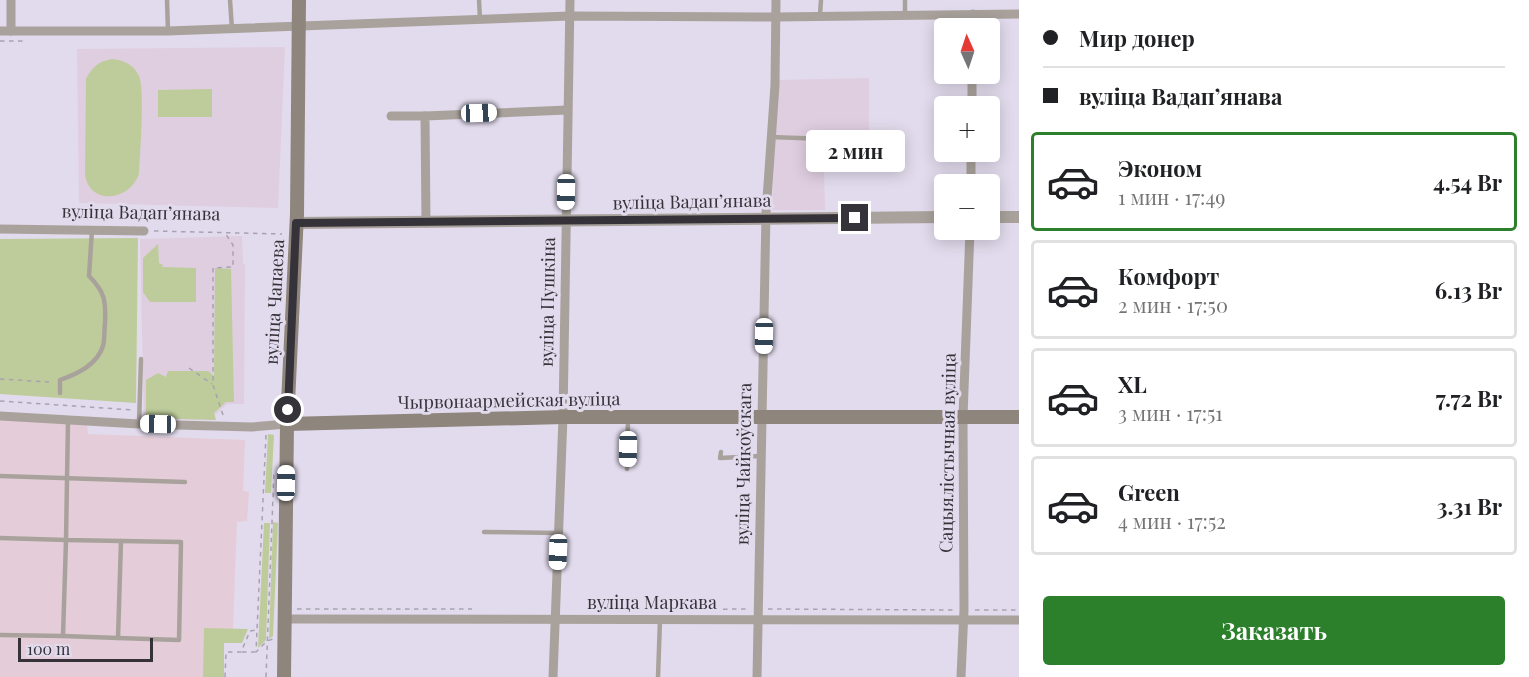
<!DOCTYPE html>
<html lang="ru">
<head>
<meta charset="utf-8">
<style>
  :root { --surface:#fff; --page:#f6f6f6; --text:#202124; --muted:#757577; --line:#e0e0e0; --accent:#2c802c }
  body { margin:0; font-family:"Playfair Display",serif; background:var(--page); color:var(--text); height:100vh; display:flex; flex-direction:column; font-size:22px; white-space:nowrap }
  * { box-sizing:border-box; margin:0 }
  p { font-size:20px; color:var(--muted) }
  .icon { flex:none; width:33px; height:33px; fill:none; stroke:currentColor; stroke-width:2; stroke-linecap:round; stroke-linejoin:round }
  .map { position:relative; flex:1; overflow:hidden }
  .drawer { display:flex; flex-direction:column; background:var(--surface); width:510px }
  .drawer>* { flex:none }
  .banner { display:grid; align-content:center; height:132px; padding:0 24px; background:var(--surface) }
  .needle { width:39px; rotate:357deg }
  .fabs { position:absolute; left:934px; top:18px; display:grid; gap:12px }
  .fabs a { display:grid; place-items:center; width:66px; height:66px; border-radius:6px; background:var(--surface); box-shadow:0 3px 15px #0003; font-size:30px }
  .scale { position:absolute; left:18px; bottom:15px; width:135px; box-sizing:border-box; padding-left:6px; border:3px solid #353239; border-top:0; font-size:16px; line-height:21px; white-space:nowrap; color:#353239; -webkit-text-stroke:4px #e2dbed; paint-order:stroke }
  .end { position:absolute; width:27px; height:27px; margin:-14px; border:8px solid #353239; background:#fff; box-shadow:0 0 0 3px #fff }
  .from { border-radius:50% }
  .bubble { position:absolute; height:42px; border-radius:6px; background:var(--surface); box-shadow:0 3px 15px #0003; font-size:20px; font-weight:700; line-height:42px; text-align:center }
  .car { position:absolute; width:18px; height:36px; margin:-18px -9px; border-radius:8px; box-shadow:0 0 4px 2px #0007; background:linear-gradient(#fff 24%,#345 0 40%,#fff 0 76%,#345 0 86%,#fff 0) }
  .banner b { display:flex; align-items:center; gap:21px; height:57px; font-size:22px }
  .banner b+b { border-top:2px solid var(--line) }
  .banner i { width:15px; height:15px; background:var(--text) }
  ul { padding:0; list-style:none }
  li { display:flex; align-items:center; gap:18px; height:99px; margin:0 12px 9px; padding:0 12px; border:3px solid var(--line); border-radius:6px }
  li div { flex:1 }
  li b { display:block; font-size:22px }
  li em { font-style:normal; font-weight:700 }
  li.on { border-color:var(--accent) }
  li>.icon { width:54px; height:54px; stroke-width:1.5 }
  .button { display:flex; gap:12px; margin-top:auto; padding:12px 24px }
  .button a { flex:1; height:69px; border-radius:6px; background:var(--accent); color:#fff; font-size:24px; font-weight:700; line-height:69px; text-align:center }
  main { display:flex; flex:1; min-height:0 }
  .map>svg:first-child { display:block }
</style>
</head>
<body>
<main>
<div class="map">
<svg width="1019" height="677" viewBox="0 0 1019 677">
  <rect width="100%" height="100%" fill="#e2dbed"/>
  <path fill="#e4cdd9" d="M0 420 87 424 88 434 245 440 243 491 249 492 247 521 237 522 233 629H212L211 677H0Z"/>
  <g fill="#dfcee0">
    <path d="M285 47 278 208 79 203 77 49Z"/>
    <path d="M869 78V172H824L825 210H772L777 80Z"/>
    <path d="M242 236 243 264 245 265 244 404H227L210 420 144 419 140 239Z"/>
  </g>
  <g fill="#becc9b">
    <path d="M112 59C124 60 134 65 139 76 145 89 140 155 139 174 128 204 86 204 85 172L86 79C92 67 99 61 112 59Z"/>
    <path d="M212 89V117H158V90Z"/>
    <path d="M138 238 136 403 0 394V239Z"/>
    <path d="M158 244 159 263 163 265 162 267 196 268V302H150L143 292V258Z"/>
    <path d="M215 268 231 269 234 402H226L214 413 216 420 146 418V380L158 373 166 377 168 371H208L214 376Z"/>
    <path d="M268 434 274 435 271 493H265Z"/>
    <path d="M273 522 278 523 273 636 269 639Z"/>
    <path d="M264 523H270L266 640 258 648Z"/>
    <path d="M204 628 248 629 242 643H224V677H203Z"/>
  </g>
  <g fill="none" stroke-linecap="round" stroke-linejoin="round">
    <g stroke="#a8a2b0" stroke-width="1.5" stroke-dasharray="4.5 4.5" stroke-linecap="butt">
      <path d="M0 41H27"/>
      <path d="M154 231 282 234"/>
      <path d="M189 368 212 384"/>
      <path d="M0 379 49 382"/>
      <path d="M0 401 133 410"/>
      <path d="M223 415 213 385V268L233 267V245L225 233"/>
      <path d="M266 435 256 652 267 641 273 639"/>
      <path d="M297 609H472"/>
      <path d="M768 609 955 610"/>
      <path d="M588 610 748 609"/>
      <path d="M975 610H1019"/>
      <path d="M242 652H255"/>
      <path d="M225 677 226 652H241L250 631 257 630"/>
      <path d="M266 677 274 471"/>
    </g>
    <g stroke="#a9a29c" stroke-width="4.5">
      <path d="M167 0 168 31"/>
      <path d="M230 0 232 29"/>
      <path d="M479 0 480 19"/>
      <path d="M820 15 821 0"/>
      <path d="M905 15V0"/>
      <path d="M771 137 852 140"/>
      <path d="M60 393V380C77 374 97 365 103 346 105 339 104 330 105 323 106 301 105 292 89 276L92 230"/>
      <path d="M139 424 141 359"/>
      <path d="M721 452 720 458 760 456"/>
      <path d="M627 469 628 419"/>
      <path d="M0 476 185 482"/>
      <path d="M484 532 559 533"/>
      <path d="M0 538 66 540 63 636 0 635"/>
      <path d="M63 636 118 638 121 541 66 540 68 420"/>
      <path d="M118 638 179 640 181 542 121 541"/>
      <path d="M658 677 660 620"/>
    </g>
    <g stroke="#a9a29c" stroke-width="9">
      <path d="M11 0V31"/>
      <path d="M973 28V14"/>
      <path d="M0 31H168L570 16 776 17 1019 14"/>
      <path d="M972 106V74"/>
      <path d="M391 116H425"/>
      <path d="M971 184V152"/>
      <path d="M426 223 425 116 567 110"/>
      <path d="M0 229 144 231"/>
      <path d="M0 416 139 424 252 427 287 424"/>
      <path d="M285 619 1019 620"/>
      <path d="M553 677 563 417 570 0"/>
      <path d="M757 677 766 213 775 85 776 0"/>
      <path d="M961 677 964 610 963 417 970 230"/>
    </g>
    <g stroke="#a9a29c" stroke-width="12">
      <path d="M990 217H1019"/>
      <path d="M296 223 945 217"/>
    </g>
    <g stroke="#8e857c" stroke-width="14">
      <path d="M287 424 563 417H1019"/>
      <path d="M284 677 287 424 297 214 299 0"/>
    </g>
  </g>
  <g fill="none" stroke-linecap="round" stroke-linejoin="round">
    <path stroke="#353239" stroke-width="8" d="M288 410 296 223 855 218"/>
  </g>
  <g text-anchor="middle" stroke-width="6" stroke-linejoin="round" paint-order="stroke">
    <g font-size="18" fill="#353239" stroke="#e2dbed">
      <text transform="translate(692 202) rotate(-1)" y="6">вуліца Вадапʼянава</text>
      <text transform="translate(141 213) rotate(1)" y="6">вуліца Вадапʼянава</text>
      <text transform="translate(275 302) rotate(-87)" y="6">вуліца Чапаева</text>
      <text transform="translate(548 302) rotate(-89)" y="6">вуліца Пушкіна</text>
      <text transform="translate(509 401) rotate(-1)" y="6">Чырвонаармейская вуліца</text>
      <text transform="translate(948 453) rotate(-89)" y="6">Сацыялістычная вуліца</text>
      <text transform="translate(744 464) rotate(-89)" y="6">вуліца Чайкоўскага</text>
      <text x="652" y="609">вуліца Маркава</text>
    </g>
  </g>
</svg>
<div class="fabs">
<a><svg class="needle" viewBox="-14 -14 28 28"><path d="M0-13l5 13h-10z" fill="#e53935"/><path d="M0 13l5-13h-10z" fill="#757577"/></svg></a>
<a>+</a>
<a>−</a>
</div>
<div class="scale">100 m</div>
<i class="end from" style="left:288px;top:410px"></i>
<i class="end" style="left:855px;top:218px"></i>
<div class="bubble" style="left:806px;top:130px;width:99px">2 мин</div>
<i class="car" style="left:479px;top:113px;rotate:88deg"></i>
<i class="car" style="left:566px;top:192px;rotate:181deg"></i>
<i class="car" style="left:764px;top:336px;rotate:181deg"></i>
<i class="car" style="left:158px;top:424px;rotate:271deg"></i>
<i class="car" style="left:628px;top:449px;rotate:181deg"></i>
<i class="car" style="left:286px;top:483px;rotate:1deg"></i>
<i class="car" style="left:558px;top:552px;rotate:182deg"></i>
</div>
<section class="drawer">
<div class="banner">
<b><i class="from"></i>Мир донер</b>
<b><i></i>вуліца Вадапʼянава</b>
</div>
<ul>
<li class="on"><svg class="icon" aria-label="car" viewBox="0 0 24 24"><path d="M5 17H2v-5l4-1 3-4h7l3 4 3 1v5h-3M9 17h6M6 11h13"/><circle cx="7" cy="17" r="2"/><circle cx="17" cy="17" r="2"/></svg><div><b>Эконом</b><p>1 мин · 17:49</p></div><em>4.54 Br</em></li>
<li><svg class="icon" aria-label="car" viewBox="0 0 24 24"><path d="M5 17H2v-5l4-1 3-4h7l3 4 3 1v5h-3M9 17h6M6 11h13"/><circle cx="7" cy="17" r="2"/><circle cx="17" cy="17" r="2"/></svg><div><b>Комфорт</b><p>2 мин · 17:50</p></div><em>6.13 Br</em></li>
<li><svg class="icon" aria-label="car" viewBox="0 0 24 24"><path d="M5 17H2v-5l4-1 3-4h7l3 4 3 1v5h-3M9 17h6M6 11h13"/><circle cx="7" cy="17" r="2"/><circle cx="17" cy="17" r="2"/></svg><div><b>XL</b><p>3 мин · 17:51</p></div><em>7.72 Br</em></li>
<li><svg class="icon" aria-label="car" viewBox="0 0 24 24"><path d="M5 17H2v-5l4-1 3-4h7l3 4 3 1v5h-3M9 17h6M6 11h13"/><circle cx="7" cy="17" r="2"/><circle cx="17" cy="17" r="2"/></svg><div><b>Green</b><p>4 мин · 17:52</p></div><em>3.31 Br</em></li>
</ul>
<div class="button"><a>Заказать</a></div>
</section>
</main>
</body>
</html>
